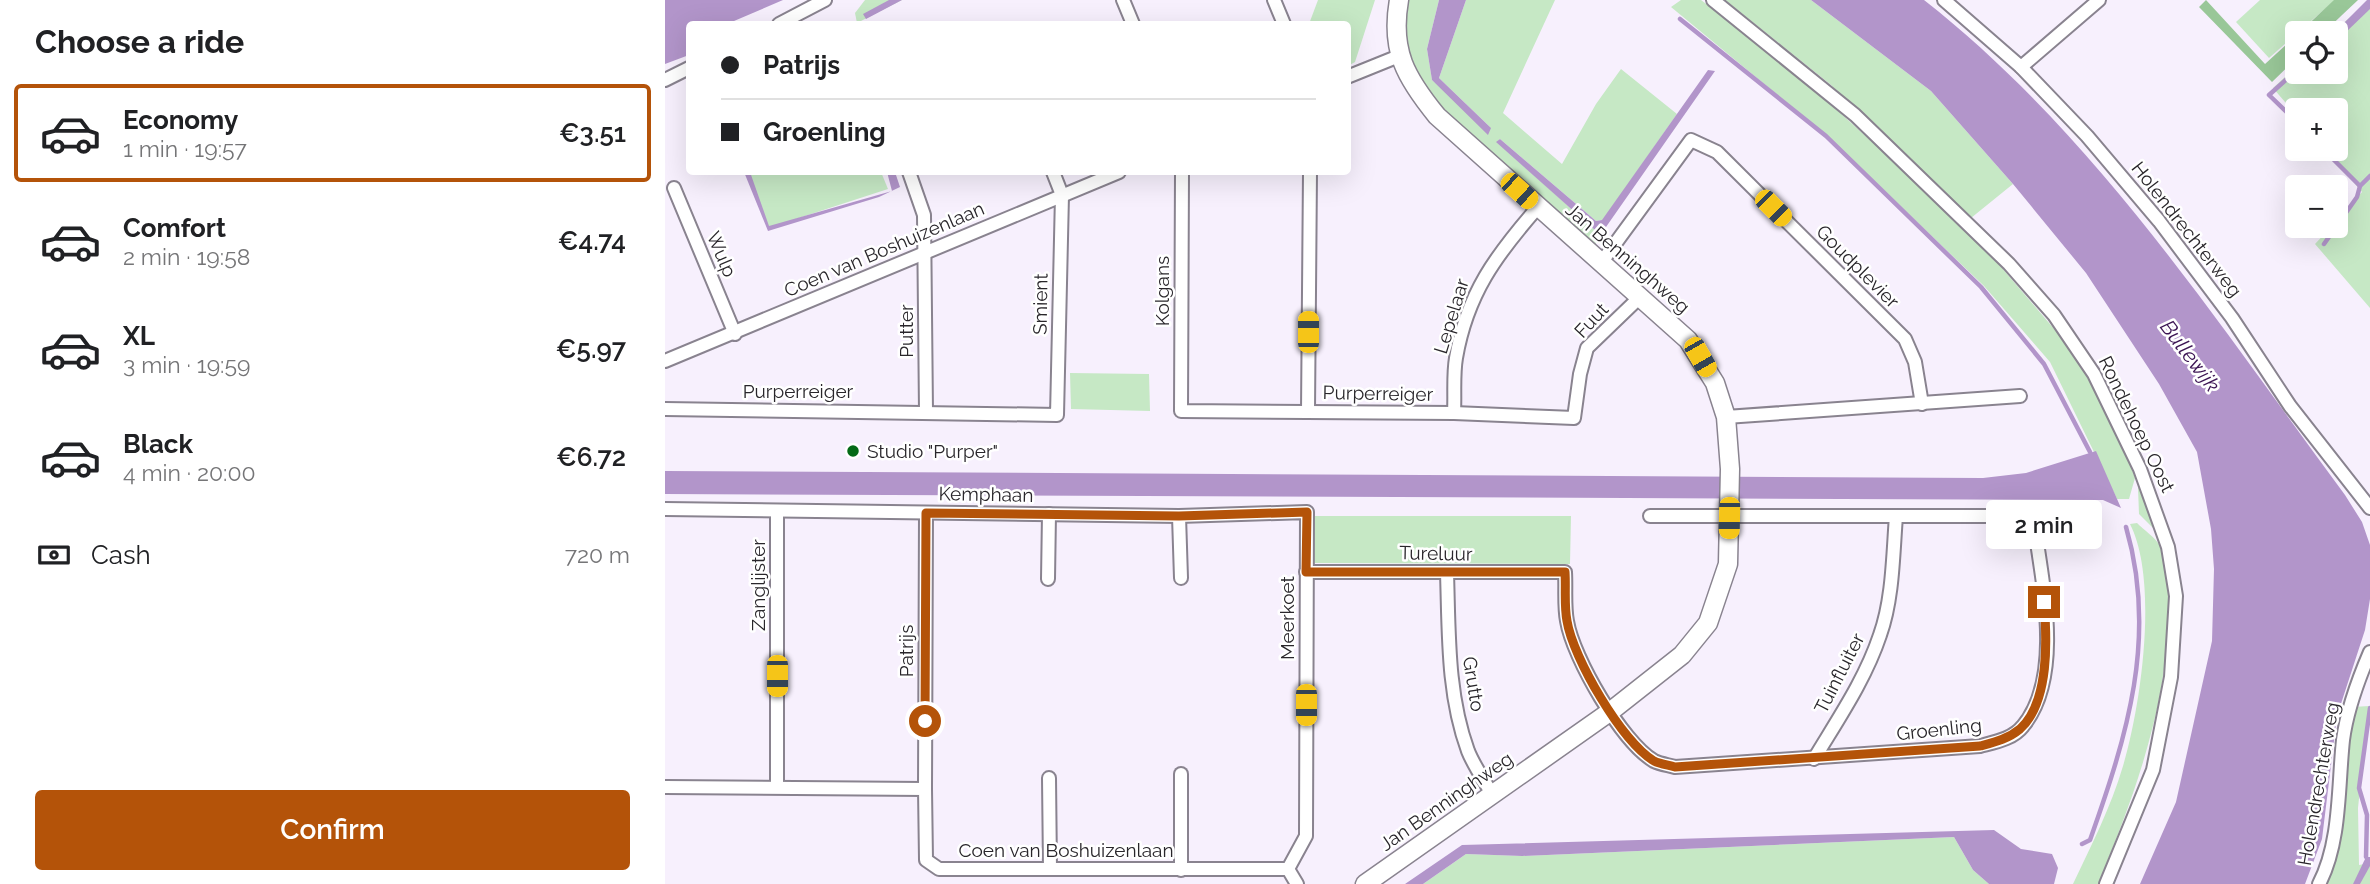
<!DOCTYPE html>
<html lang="en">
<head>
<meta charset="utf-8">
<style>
  :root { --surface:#fff; --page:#f6f6f6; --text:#202124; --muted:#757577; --line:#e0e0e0; --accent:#b45309 }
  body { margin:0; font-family:Raleway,sans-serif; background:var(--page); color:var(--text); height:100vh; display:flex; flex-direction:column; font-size:26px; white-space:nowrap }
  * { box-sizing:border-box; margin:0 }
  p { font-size:23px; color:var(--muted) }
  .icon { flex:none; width:38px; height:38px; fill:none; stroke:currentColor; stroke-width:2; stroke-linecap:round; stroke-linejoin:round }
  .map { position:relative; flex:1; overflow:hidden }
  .side { display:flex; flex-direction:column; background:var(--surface); width:665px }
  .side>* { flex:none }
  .banner { position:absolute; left:21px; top:21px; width:665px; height:154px; border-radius:7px; box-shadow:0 7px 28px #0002; display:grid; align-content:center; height:154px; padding:0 35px; background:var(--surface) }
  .fabs { position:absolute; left:1620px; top:21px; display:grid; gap:14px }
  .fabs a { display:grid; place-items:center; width:63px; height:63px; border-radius:7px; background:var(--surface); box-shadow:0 7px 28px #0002; font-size:35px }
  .end { position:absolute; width:32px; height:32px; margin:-16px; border:9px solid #b45309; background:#fff; box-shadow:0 0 0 4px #fff }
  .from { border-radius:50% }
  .bubble { position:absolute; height:49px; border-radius:7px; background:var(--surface); box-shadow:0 7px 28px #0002; font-size:23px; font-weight:600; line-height:49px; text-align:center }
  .car { position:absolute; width:21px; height:42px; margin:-21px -10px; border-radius:9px; box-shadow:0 0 5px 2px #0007; background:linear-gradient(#f5c518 24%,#345 0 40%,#f5c518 0 76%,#345 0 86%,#f5c518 0) }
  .banner b { display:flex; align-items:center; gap:24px; height:66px; font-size:26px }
  .banner b+b { border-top:2px solid var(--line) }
  .banner i { width:18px; height:18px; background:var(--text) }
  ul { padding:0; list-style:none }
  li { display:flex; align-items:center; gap:21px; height:98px; margin:0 14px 10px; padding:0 21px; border:4px solid transparent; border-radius:7px }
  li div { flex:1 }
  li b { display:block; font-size:26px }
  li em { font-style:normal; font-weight:600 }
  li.current { border-color:var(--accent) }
  li>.icon { width:63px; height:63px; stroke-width:1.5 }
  h2 { padding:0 35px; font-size:32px; line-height:84px }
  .pay { display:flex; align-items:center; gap:18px; height:77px; padding:0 35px; font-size:26px }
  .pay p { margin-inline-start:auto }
  .cta { display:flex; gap:14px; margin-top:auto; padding:14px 35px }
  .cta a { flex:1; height:80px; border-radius:7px; background:var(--accent); color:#fff; font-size:28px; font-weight:600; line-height:80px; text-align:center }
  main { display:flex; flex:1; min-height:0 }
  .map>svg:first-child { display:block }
</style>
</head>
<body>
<main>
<section class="side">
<h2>Choose a ride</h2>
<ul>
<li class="current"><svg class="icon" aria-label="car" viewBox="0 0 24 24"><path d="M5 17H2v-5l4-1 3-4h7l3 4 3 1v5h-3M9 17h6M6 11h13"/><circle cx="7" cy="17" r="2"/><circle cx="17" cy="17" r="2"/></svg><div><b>Economy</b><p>1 min · 19:57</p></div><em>€3.51</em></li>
<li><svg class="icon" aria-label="car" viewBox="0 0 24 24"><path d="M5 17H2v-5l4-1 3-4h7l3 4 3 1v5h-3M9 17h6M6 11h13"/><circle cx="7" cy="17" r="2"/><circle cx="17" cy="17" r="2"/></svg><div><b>Comfort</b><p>2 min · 19:58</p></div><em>€4.74</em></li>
<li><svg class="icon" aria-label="car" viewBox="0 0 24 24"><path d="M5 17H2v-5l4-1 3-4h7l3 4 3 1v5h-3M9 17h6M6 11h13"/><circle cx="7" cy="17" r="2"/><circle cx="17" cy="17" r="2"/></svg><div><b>XL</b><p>3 min · 19:59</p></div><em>€5.97</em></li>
<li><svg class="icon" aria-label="car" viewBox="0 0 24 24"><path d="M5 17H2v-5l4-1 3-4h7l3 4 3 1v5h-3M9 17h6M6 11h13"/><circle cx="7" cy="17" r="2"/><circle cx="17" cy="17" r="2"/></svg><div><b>Black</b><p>4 min · 20:00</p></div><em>€6.72</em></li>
</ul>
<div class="pay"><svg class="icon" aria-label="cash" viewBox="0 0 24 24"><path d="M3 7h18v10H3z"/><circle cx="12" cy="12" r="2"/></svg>Cash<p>720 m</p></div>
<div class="cta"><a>Confirm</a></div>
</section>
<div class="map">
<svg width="1705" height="884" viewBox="0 0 1705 884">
  <rect width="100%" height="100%" fill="#f7f0fd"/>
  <g fill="#c6e8c5">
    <path d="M200 0H237L192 23 190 13Z"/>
    <path d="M653 0H710L690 62 683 66 682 24H644Z"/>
    <path d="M742 0H774L762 49 767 80 826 128 774 78 801 0H890L838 113 897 164 931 104 956 69 1012 114 938 220 931 221 835 139 832 142 931 231V246C885 206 768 117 747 64 740 46 738 19 742 0Z"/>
    <path d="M1016 0H1036L1128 70 1239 171 1331 261 1396 337 1422 375 1466 467 1470 478 1464 499H1452L1385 362 1319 286 1161 135 1006 7Z"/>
    <path d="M1060 0H1146L1266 91 1348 184 1306 218 1166 85Z"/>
    <path d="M1595 0H1670L1604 58 1571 22Z"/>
    <path d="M1705 0V308L1650 244 1667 226H1671V221L1697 192 1660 149H1671V110H1633V117L1608 88 1633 65V72H1671V33H1667Z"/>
    <path d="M81 172H216L223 189 103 228Z"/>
    <path d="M405 373 484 374 485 411 406 409Z"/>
    <path d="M1473 488H1477L1493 533 1474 514Z"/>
    <path d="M648 516H906L905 564 646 563Z"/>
    <path d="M1472 523C1479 530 1491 538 1495 546 1502 559 1502 579 1503 594 1507 695 1471 792 1433 884H1408C1426 846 1446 807 1458 766 1476 706 1494 581 1465 524Z"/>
    <path d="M1704 706 1693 808 1694 865 1705 863V884H1659L1688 707Z"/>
    <path d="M1289 837 1308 870 1324 884H758L801 854 857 856Z"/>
  </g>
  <g fill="#99c798">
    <path d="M1541 0 1600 64 1633 34V57L1607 82 1534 7Z"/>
    <path d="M1669 0H1693L1658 33H1634Z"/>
  </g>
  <g fill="#b295ca">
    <path d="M0 0H118L62 24H24V55L0 64Z"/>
    <path d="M224 0H237L201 19 198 14Z"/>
    <path d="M774 0H801L774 78 826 128 823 135 767 80 762 49Z"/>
    <path d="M1146 0H1259C1430 134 1552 322 1680 495L1697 522 1705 545V599L1700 630 1672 716 1657 839 1640 884H1475L1511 802 1547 641 1549 569 1546 529 1532 452 1494 384 1421 273 1348 184 1266 91Z"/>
    <path d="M1702 0H1705V9L1679 34 1676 26Z"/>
    <path d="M1043 70 1050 71 941 227 931 231 831 142 835 139 931 221 937 220Z"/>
    <path d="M79 172H85L104 226 227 191 222 172H230L235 187 214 197 103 231Z"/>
    <path d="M1431 451 1456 508 1438 500 0 494V471L1318 478 1361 473Z"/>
    <path d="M1329 830 1356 849 1387 854 1393 868 1389 884H1324L1308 870 1289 837 857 856 801 854 758 884H740L797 845Z"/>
    <path d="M1701 857H1705V866L1695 884H1688Z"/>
  </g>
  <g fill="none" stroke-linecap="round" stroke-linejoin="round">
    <g stroke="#b295ca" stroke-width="4.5">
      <path d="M1015 19 1161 136 1316 287 1379 364 1425 452"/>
      <path d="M1671 34 1679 27"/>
      <path d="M1633 69 1604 95 1633 123"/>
      <path d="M1658 149 1695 186"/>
      <path d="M1659 244 1692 197 1695 186 1705 176"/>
      <path d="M1417 844 1425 840C1462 736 1493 637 1461 527"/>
      <path d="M1701 857 1702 815 1694 788 1705 708"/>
    </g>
    <g stroke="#89838f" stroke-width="16">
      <g id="street">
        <path d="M458 0 468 24"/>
        <path d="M609 0 619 24"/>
        <path d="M1048 0 1190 115 1344 264 1389 315 1429 374 1475 469 1503 547 1511 596 1506 677 1488 770 1441 884"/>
        <path d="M1279 0 1356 67 1422 136 1494 221 1567 318 1625 406 1705 508"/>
        <path d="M114 24 160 0"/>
        <path d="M1356 67 1434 0"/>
        <path d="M682 77 734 56"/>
        <path d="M0 80 24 68"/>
        <path d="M244 172 259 215 261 411"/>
        <path d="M517 172 516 411 789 413 909 418 915 374 922 348 976 296"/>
        <path d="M9 188 70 334"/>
        <path d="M936 263 1026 140 1052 152 1240 339 1250 362 1257 404"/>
        <path d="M0 361 454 172"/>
        <path d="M0 409 392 415 397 195 388 172"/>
        <path d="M643 411 645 172"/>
        <path d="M789 413C790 395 788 375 791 358 802 294 831 255 873 207"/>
        <path d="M1061 417 1355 396"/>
        <path d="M0 509 514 516 642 512 641 836 623 869"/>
        <path d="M514 516 516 578"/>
        <path d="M641 572H900C901 588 899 606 902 621 908 658 957 742 989 761 995 764 1003 765 1010 767L1315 746C1330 742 1348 739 1358 726 1400 675 1376 576 1368 516H985"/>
        <path d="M782 573C784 632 782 694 803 751 809 766 819 780 827 794"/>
        <path d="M383 579 384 514"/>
        <path d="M1149 759C1173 719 1200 680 1215 635 1228 599 1228 554 1231 516"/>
        <path d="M516 774V870"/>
        <path d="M384 778 385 869"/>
        <path d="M112 786V511"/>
        <path d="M0 787 260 789 261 860 274 869H623"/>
        <path d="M260 789 261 513"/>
        <path d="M623 869 632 884"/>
        <path d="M1654 884C1676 842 1673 786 1678 740 1682 709 1693 680 1705 652"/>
      </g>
    </g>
    <g stroke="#89838f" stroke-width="21">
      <path id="secondary" d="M700 884 946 711 1017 655 1043 623 1063 564 1065 469 1061 417 1050 383 1023 340 772 116C741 78 725 51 734 0"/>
    </g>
    <use href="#street" stroke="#fff" stroke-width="12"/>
    <use href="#secondary" stroke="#fff" stroke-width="18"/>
  </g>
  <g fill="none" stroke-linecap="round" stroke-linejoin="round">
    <path stroke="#b45309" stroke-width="9" d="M260 721 261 513 514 516 642 512 641 572H900C901 588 899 606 902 621 908 658 957 742 989 761 995 764 1003 765 1010 767L1315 746C1330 742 1343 739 1355 729 1385 702 1382 638 1379 602"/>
  </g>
  <circle fill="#046a16" stroke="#fff" stroke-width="2.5" cx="188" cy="451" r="7"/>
  <g text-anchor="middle" stroke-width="5" stroke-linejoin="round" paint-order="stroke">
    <g font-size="19" fill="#29262b" stroke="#fff">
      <text transform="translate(1522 229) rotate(52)" y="7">Holendrechterweg</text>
      <text transform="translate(219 249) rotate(-23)" y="7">Coen van Boshuizenlaan</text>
      <text transform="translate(57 254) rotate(67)" y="7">Wulp</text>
      <text transform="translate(963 258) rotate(41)" y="7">Jan Benninghweg</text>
      <text transform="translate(1193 266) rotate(45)" y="7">Goudplevier</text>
      <text transform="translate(497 291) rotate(-90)" y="7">Kolgans</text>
      <text transform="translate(375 304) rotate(-89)" y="7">Smient</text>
      <text transform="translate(786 316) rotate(-73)" y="7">Lepelaar</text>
      <text transform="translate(926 320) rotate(-47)" y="7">Fuut</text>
      <text transform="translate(241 331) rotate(-90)" y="7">Putter</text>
      <text x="133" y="398">Purperreiger</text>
      <text transform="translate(713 393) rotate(1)" y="7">Purperreiger</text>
      <text transform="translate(1472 424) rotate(64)" y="7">Rondehoep Oost</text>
      <text transform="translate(321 494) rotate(1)" y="7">Kemphaan</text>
      <text transform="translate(771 553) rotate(1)" y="7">Tureluur</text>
      <text transform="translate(93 585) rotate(-90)" y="7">Zanglijster</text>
      <text transform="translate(622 618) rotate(-90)" y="7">Meerkoet</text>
      <text transform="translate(241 651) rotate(-90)" y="7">Patrijs</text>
      <text transform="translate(1174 673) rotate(-63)" y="7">Tuinfluiter</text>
      <text transform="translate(809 684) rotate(81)" y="7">Grutto</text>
      <text transform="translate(1274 729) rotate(-6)" y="7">Groenling</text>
      <text transform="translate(1653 784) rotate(-80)" y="7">Holendrechterweg</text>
      <text transform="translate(781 801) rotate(-35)" y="7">Jan Benninghweg</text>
      <text x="401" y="857">Coen van Boshuizenlaan</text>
    </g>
    <g font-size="19" fill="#29262b" stroke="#fff" text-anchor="start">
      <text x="202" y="458">Studio "Purper"</text>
    </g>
    <g font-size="21" font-style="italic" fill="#3b1353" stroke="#fff">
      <text transform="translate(1525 356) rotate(53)" y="7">Bullewijk</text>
    </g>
  </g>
</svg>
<div class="fabs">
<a><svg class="icon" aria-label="locate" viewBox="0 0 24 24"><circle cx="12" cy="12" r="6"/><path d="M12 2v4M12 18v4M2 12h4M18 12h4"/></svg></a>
<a>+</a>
<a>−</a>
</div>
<i class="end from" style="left:260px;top:721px"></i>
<i class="end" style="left:1379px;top:602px"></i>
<div class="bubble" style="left:1321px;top:500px;width:116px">2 min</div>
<i class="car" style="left:854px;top:191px;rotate:132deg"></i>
<i class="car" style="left:1108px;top:208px;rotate:135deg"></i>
<i class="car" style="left:643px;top:332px;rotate:0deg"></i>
<i class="car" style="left:1035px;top:357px;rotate:150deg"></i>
<i class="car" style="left:1064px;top:518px;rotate:181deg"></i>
<i class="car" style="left:112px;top:676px;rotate:180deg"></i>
<i class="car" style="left:641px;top:705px;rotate:180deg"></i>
<div class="banner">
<b><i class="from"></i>Patrijs</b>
<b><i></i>Groenling</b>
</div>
</div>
</main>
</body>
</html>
